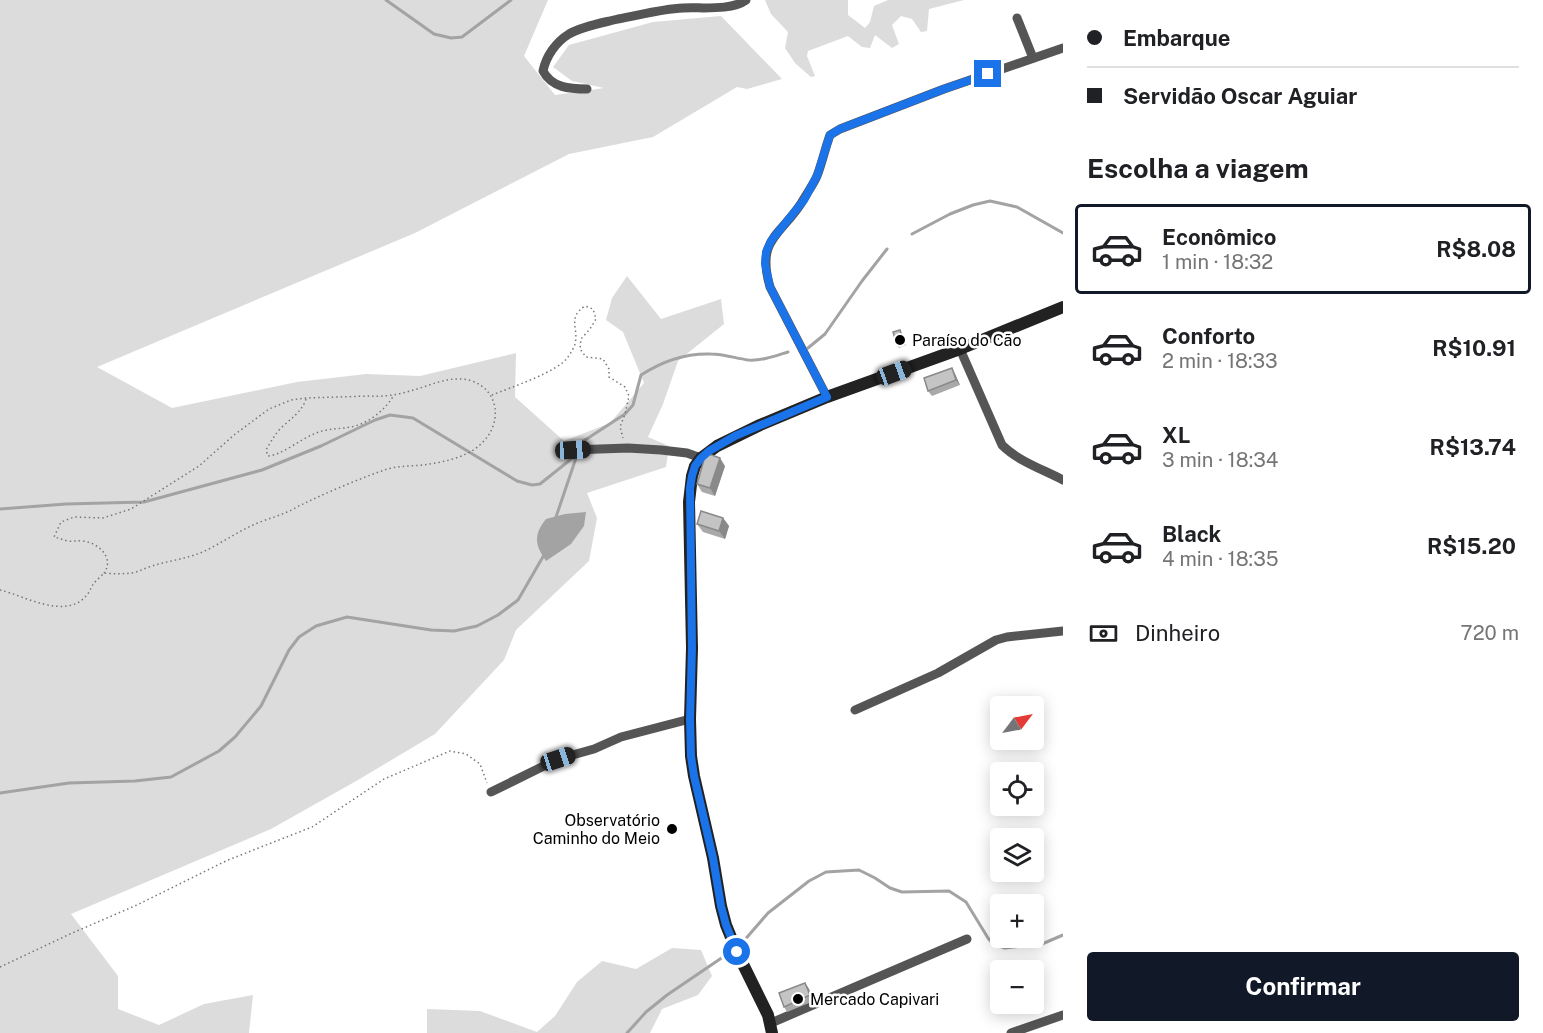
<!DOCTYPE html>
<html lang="pt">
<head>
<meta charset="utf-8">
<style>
  :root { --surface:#fff; --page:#f2f2f2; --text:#202124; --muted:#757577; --line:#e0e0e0; --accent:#111827 }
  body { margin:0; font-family:"Public Sans",sans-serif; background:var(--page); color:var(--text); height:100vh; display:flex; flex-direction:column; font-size:22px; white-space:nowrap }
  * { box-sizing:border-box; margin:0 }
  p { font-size:20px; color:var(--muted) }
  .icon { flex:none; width:33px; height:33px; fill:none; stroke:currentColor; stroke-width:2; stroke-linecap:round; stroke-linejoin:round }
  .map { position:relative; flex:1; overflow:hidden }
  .details { display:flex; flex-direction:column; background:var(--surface); width:480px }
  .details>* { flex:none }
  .hud { display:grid; align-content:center; height:132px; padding:0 24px; background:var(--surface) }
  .needle { width:39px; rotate:58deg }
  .buttons { position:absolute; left:990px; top:696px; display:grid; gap:12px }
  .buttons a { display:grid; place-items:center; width:54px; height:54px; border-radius:6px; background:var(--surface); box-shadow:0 3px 15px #0003; font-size:30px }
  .end { position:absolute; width:27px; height:27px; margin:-14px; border:8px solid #1a73e8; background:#fff; box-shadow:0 0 0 3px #fff }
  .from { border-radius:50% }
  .car { position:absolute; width:18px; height:36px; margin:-18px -9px; border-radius:8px; box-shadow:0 0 4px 2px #0007; background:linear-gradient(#222 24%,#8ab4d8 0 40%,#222 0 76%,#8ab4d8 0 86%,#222 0) }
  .hud b { display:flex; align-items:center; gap:21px; height:57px; font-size:22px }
  .hud b+b { border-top:2px solid var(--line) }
  .hud i { width:15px; height:15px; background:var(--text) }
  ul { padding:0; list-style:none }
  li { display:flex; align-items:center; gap:18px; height:90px; margin:0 12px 9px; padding:0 12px; border:3px solid transparent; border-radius:6px }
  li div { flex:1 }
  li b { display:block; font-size:22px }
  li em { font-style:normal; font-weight:700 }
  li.active { border-color:var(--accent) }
  li>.icon { width:54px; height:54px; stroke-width:1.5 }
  h2 { padding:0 24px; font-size:27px; line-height:72px }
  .pay { display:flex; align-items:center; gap:15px; height:66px; padding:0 24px; font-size:22px }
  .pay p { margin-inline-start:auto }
  .primary-button { display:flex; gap:12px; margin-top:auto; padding:12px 24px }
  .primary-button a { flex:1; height:69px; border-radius:6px; background:var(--accent); color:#fff; font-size:24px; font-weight:700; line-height:69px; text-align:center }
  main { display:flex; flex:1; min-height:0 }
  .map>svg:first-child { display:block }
</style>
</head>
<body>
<main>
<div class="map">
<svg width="1063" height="1033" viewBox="0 0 1063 1033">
  <rect width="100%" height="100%" fill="#fff"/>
  <g fill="#dcdcdc">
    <path d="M0 0H548L524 56 555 95 604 88 572 81 553 67 569 45 653 22 721 16 782 79 747 89 737 87 653 137 569 154 415 233 97 367 172 408 297 382 366 374 420 376 516 353 515 397 564 441 610 423 644 383 623 332 606 320 612 298 627 276 661 319 721 299 724 324 678 361 663 404 648 437 669 446 666 467 587 493 597 518 589 561 516 630 504 660 435 734 358 780 271 829 71 914 118 976V1009L159 1025 204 1004 253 995 249 1033H0Z"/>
    <path d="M765 0H848V15L865 28 870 22 874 6 888 0H964L929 9 927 31 921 32 912 19 901 16 892 25 899 44 892 48 875 35 870 48 862 47 848 36 808 51 807 56 815 76 811 77 795 63 785 48 788 32 771 14Z"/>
    <path d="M672 948 701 950 712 976 698 995 662 1009 650 1033H427V1009L480 1011 537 1032 555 1016 577 982 602 961 636 969Z"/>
  </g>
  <path fill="#a3a3a3" d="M586 512 584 526 571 544 546 561C535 545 533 535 546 519L565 514Z"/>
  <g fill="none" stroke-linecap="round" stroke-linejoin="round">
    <g stroke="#a3a3a3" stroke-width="3">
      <path d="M386 0 434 34 451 38 462 37 511 0"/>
      <path d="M912 234 950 214 973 205 990 201 1017 207 1063 233"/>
      <path d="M808 348 825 334 862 281 887 249"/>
      <path d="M582 442 625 414 633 405 641 375C661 362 686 353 711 354 723 354 735 358 748 360 762 361 775 356 788 352"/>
      <path d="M0 509 66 504 144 502 262 470 321 446 375 420 390 415 413 418 517 481 532 485 540 484 575 456"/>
      <path d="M556 517 577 455"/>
      <path d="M0 793 69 783 135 781 171 777 219 751 235 737 261 706 289 650 299 637 316 626 347 617 431 630 454 631 477 626 498 615 518 600 544 555"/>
      <path d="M742 943 768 913 809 881 826 872 859 870 875 878 890 888 902 892 949 891 966 902 988 938 993 944 1005 948 1042 944 1063 935"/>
      <path d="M627 1033 646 1012 667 995 723 957"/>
    </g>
    <g stroke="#777" stroke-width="1.5" stroke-dasharray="1.5 3" stroke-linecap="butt">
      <path d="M492 395C509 388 558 372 568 357 570 354 574 348 575 344 579 328 567 318 585 306L593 309 596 319 590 329 581 339 580 349 586 357 603 359 609 369V377L625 387 629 396 625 414 620 427 623 438"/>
      <path d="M306 399C302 412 290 419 280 429 274 436 270 443 266 450L268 456C282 455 299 440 314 434 329 427 340 430 355 426 370 422 386 409 394 395"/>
      <path d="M0 590C25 596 65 620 86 596 90 592 91 587 94 583 97 580 101 576 104 573 114 574 123 574 132 573 138 572 143 569 149 567 169 560 190 559 209 549 224 541 238 532 253 525 264 520 276 517 287 512 293 510 298 506 303 504 330 491 359 479 387 469 399 466 411 466 423 465 443 462 467 458 482 443 502 424 500 391 472 381 451 374 430 386 410 391 397 395 383 397 370 396L306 398 291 400 269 409 234 435 199 466 131 509 103 518 74 517 61 522 54 537C59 538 63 540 68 541 73 542 77 540 82 541 98 542 115 558 104 573"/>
      <path d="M0 967 70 934 137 905 228 860 312 827 384 779 450 751 466 754 480 764 487 783"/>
    </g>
    <g stroke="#555" stroke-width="9">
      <path d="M1017 18 1033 58"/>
      <path d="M587 89C570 89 552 88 543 71 546 56 556 42 569 34 583 26 602 23 618 19 640 15 661 9 683 8 701 7 731 11 746 0"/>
      <path d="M960 349 1002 445C1018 461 1042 469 1063 480"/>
      <path d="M827 397 770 287C755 236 784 235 805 197 809 190 814 183 817 176 822 163 825 149 830 135L840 129 944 89 1063 48"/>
      <path d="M572 450 628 448 661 450 687 453 701 458"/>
      <path d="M855 710 938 673 996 640 1007 637 1063 631"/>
      <path d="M491 792 558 759 594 749 621 737 690 719"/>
      <path d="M771 1023 967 939"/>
      <path d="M1011 1033 1063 1015"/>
    </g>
    <path stroke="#222" stroke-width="12" d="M772 1033 768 1015 737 952 726 925 721 906 713 858 694 776 691 756 690 719 692 648 689 502 692 476 695 466 701 458 717 446 760 425 827 397 960 349 1063 307"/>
  </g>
  <g fill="#a9a9a9">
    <path d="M902 333 906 345 899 348 897 345Z"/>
    <path d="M952 368 955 374 960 385 932 396 928 391Z"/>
    <path d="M725 466 715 496 702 492 697 484Z"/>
    <path d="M723 518 729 526 725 539 703 532 697 524Z"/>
    <path d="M805 983 809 989 814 1001 787 1012 784 1007Z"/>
  </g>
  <g fill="#898989">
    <path d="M952 368 955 374 960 385 956 380Z"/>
    <path d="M720 458 725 466 715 496 710 488Z"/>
    <path d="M723 518 729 526 725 539 719 531Z"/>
    <path d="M805 983 809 989 814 1001 810 995Z"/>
  </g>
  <g fill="#c4c4c4" stroke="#898989" stroke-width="1.5">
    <path d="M900 330 904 342 897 345 893 332Z"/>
    <path d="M952 368 956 380 928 391 924 378Z"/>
    <path d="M706 453 720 458 710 488 697 484Z"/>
    <path d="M701 511 723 518 719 531 697 524Z"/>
    <path d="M805 983 810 995 784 1007 779 993Z"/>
  </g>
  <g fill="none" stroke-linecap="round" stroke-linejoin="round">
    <path stroke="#1a73e8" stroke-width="8" d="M737 952 726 925 721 906 713 858 694 776 691 756 690 719 692 648 690 488 692 476 695 466 701 458 709 451 735 436 827 397 770 287 765 264 766 252 771 241 804 200 817 176 830 135 840 129 944 89 988 74"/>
  </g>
  <g fill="#000" stroke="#fff" stroke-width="2">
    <circle cx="900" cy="340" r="6"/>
    <circle cx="672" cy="829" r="6"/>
    <circle cx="798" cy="999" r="6"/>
  </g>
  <g text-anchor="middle" stroke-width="5" stroke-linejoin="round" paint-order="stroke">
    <g font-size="16" fill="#000" stroke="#fff" text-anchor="start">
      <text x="912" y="346">Paraíso do Cão</text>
      <text x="660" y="826" text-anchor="end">Observatório<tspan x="660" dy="18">Caminho do Meio</tspan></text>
      <text x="810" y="1005">Mercado Capivari</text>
    </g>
  </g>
</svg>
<div class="buttons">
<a><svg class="needle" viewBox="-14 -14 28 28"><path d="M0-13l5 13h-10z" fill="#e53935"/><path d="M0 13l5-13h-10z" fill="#757577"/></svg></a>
<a><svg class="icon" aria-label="locate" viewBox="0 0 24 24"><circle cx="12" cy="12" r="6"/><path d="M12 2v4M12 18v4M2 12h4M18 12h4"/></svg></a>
<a><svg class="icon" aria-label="layers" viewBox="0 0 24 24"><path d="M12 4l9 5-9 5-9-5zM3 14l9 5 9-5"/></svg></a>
<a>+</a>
<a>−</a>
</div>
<i class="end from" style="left:737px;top:952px"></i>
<i class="end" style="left:988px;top:74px"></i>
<i class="car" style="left:894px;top:373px;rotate:70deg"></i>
<i class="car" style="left:573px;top:450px;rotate:87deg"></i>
<i class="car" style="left:558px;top:759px;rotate:72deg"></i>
</div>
<section class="details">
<div class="hud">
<b><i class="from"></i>Embarque</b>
<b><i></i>Servidão Oscar Aguiar</b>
</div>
<h2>Escolha a viagem</h2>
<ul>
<li class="active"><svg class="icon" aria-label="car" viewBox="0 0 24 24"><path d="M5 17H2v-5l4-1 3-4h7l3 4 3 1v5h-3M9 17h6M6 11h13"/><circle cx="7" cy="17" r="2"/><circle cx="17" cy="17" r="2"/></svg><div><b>Econômico</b><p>1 min · 18:32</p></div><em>R$8.08</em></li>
<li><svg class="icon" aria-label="car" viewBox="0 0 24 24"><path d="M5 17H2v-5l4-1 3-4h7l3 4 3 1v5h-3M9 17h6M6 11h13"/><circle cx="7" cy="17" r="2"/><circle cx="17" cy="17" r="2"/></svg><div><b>Conforto</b><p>2 min · 18:33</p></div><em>R$10.91</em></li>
<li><svg class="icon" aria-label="car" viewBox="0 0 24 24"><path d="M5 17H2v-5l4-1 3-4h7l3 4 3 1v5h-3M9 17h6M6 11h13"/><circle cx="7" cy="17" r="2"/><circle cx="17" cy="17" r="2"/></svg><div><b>XL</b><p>3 min · 18:34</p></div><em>R$13.74</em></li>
<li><svg class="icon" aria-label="car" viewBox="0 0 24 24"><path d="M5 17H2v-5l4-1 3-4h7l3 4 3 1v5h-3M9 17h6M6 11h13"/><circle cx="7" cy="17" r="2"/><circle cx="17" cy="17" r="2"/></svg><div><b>Black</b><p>4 min · 18:35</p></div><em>R$15.20</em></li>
</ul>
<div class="pay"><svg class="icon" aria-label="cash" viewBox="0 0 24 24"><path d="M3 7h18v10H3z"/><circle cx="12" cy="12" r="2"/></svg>Dinheiro<p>720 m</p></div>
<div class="primary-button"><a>Confirmar</a></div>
</section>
</main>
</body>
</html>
